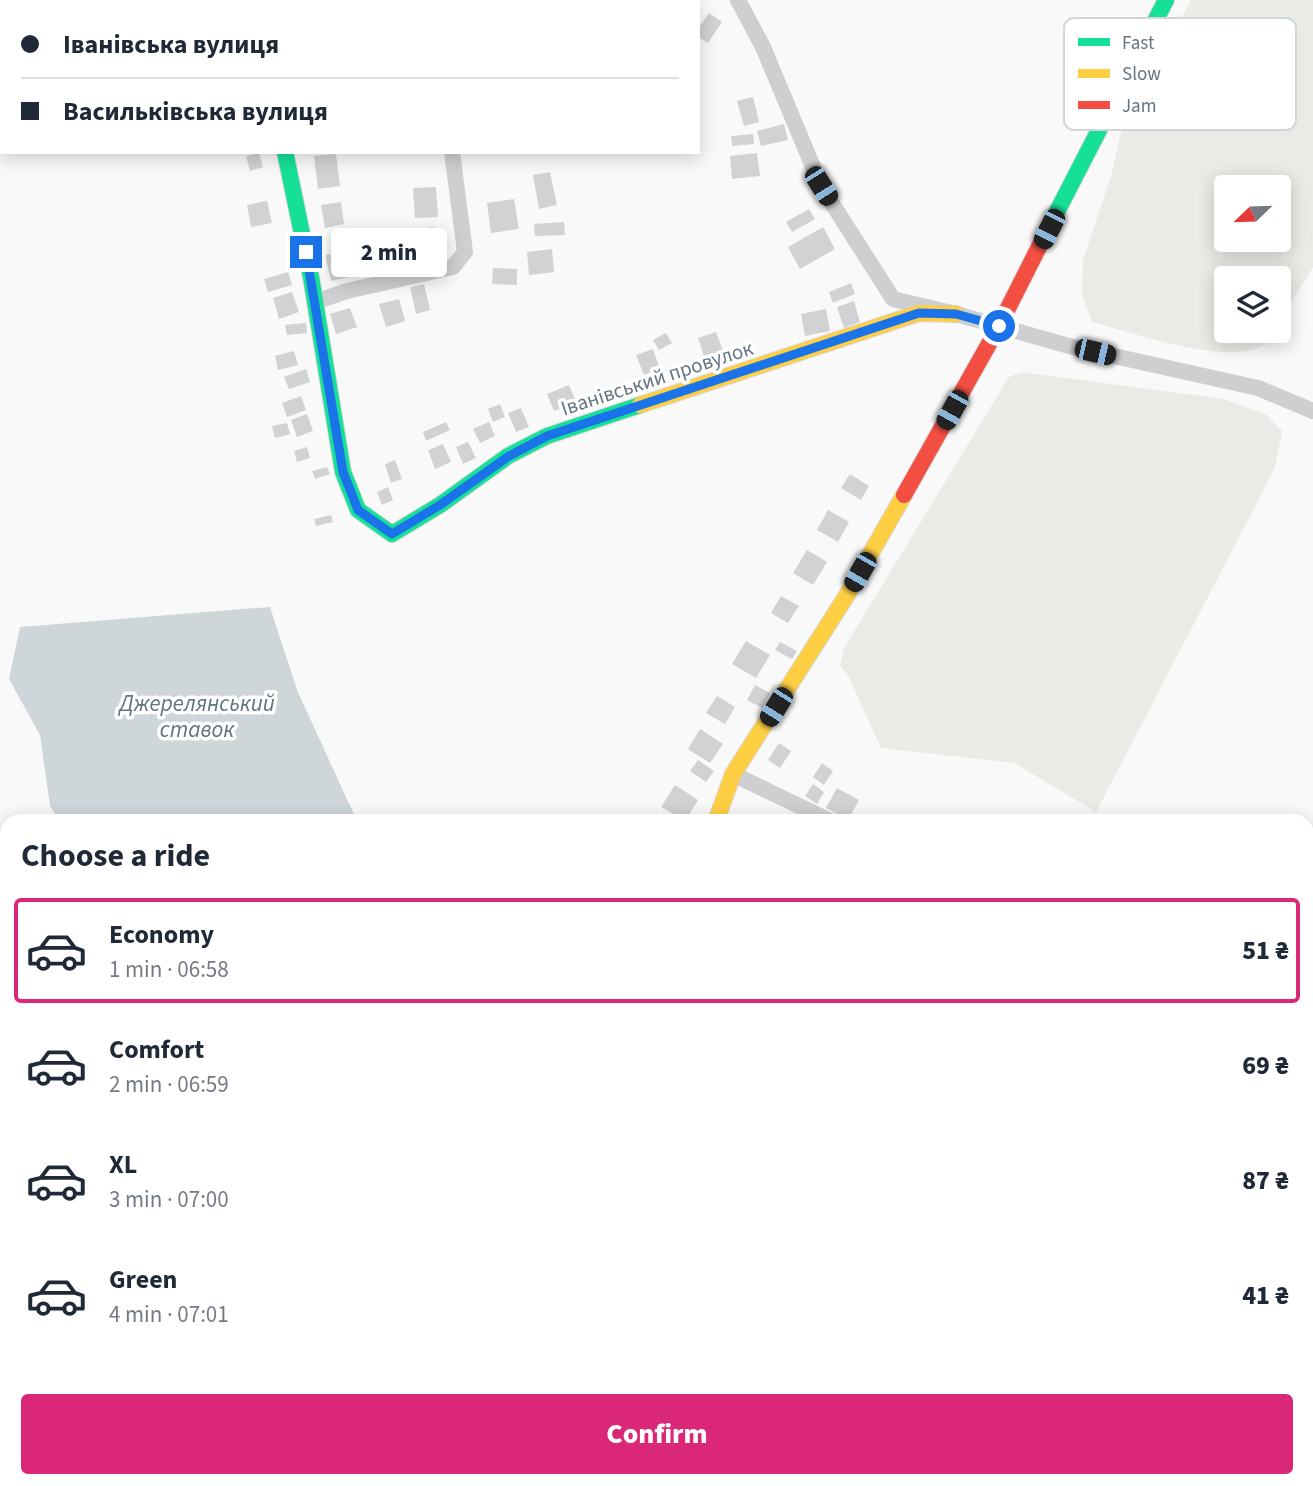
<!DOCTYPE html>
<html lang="en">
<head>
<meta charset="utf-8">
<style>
  :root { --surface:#fff; --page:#f2f2f3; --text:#1f2937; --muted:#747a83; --line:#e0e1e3; --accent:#db2777 }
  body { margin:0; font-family:"Source Sans 3",sans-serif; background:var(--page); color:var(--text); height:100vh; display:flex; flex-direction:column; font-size:26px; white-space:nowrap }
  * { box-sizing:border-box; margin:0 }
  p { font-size:23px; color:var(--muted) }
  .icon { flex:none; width:38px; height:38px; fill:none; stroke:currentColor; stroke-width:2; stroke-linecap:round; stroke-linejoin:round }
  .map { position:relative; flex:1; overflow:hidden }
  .sheet { position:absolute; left:0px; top:814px; width:1314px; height:674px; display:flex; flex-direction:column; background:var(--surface); border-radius:21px 21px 0 0; box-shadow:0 4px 18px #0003 }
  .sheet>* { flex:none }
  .guide { position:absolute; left:0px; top:0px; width:700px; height:154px; box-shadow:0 4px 18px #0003; display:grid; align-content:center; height:154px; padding:0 21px; background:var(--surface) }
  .needle { width:46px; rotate:247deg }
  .buttons { position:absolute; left:1214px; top:175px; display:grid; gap:14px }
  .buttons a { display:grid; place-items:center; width:77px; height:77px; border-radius:7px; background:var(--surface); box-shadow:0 4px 18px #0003; font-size:35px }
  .end { position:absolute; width:32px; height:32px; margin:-16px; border:9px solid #1a73e8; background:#fff; box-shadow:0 0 0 4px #fff }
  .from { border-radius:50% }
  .bubble { position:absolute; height:49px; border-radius:7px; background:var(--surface); box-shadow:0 4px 18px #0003; font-size:23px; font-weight:800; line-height:49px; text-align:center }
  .car { position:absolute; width:21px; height:42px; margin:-21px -10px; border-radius:9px; box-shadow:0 0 5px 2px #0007; background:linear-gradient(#222 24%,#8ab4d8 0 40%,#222 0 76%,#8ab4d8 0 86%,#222 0) }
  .guide b { display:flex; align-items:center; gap:24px; height:66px; font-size:26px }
  .guide b+b { border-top:2px solid var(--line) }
  .guide i { width:18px; height:18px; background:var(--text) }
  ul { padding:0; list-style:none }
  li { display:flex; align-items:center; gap:21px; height:105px; margin:0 14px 10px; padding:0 7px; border:4px solid transparent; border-radius:7px }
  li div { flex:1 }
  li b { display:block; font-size:26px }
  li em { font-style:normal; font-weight:800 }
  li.selected { border-color:var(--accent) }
  li>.icon { width:63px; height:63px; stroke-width:1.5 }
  h2 { padding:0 21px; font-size:32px; line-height:84px }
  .action { display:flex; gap:14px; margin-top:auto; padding:14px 21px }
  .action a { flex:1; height:80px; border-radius:7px; background:var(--accent); color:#fff; font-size:28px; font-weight:800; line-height:80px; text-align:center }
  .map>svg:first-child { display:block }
</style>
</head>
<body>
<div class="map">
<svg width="1313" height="1486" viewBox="0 0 1313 1486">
  <rect width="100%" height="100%" fill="#f9f9f9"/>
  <g fill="#e8ebe6" fill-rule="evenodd">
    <path d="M1191 0H1313V267L1279 322V278H1227V331H1274C1272 335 1269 342 1265 344 1232 368 1130 332 1092 322L1082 294 1083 260 1111 176 1121 132ZM1279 187V240H1227V187Z"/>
    <path d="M1021 372 1224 399 1267 415 1282 431 1275 468 1096 812 1014 763 881 748 849 677 840 665 844 648 1009 377Z"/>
    <path d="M1307 1397 1313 1398V1486H1257L1247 1481 1307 1480Z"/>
    <path d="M223 1480H617L623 1486H221Z"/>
  </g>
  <g fill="#ced6d9">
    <path d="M270 607 297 690 357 821H60L50 806 40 735 9 679 20 627Z"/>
    <path d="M68 1480H213V1481L212 1486H67Z"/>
    <path d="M951 1481 953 1486H642L627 1481Z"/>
  </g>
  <g fill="#d0d2d3">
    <path d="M709 13 722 22 708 43 698 37V29Z"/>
    <path d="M753 97 759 122 744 126 737 101Z"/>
    <path d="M784 124 788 140 761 146 757 131Z"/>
    <path d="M753 134 754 144 732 146 731 136Z"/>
    <path d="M259 153 263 167 250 171 246 156Z"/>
    <path d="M757 153 760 176 732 179 730 156Z"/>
    <path d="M336 154 340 186 318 189 314 156Z"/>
    <path d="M550 172 557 205 539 209 533 175Z"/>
    <path d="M436 187 438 217 415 218 413 188Z"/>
    <path d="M514 199 519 229 491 233 487 203Z"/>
    <path d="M267 201 272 223 251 227 247 205Z"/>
    <path d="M341 202 344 224 325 228 321 205Z"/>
    <path d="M809 209 815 219 792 232 786 222Z"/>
    <path d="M564 222 565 235 535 236 534 224Z"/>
    <path d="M434 227 435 240 418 242 417 229Z"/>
    <path d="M823 227 835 249 800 269 788 247Z"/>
    <path d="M386 249 389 268 377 269 374 250Z"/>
    <path d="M552 249 554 272 529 275 527 252Z"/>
    <path d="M348 250 354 276 331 281 325 255Z"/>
    <path d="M493 268 517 269V285L492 284Z"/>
    <path d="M288 272 292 285 268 292 264 279Z"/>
    <path d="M851 283 855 294 833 303 829 292Z"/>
    <path d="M424 284 430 310 416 314 410 287Z"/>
    <path d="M292 292 299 312 279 319 273 298Z"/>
    <path d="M399 299 405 321 386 327 379 304Z"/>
    <path d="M854 301 860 322 844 328 837 307Z"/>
    <path d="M350 308 357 327 336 334 330 314Z"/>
    <path d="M826 309 830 331 805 336 801 314Z"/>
    <path d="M306 323 307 333 287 335 285 325Z"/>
    <path d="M716 332 725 356 706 362 698 338Z"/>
    <path d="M666 333 672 343 659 350 653 340Z"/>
    <path d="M653 349 660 369 644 375 636 355Z"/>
    <path d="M294 351 298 365 278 370 275 356Z"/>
    <path d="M306 369 310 382 289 389 284 377Z"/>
    <path d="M569 385 576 402 554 411 547 394Z"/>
    <path d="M301 396 306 410 287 417 282 403Z"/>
    <path d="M500 404 505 417 493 422 488 409Z"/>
    <path d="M521 408 529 427 516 432 508 413Z"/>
    <path d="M307 414 313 431 297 437 291 420Z"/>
    <path d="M446 422 450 430 426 441 423 432Z"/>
    <path d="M489 422 495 436 480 443 473 429Z"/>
    <path d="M287 423 290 434 275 438 272 426Z"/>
    <path d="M468 442 476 458 463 464 456 447Z"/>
    <path d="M443 444 451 462 435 469 428 450Z"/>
    <path d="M307 447 310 458 297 462 294 451Z"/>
    <path d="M395 460 402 479 391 483 385 464Z"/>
    <path d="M327 467 330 474 315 479 312 471Z"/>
    <path d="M850 474 869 486 861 500 841 488Z"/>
    <path d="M388 487 393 500 382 505 377 492Z"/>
    <path d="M828 510 849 522 838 542 817 530Z"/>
    <path d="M331 515 333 522 316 526 314 519Z"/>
    <path d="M807 550 827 562 813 585 793 573Z"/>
    <path d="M781 596 799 606 788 623 771 613Z"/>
    <path d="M746 641 770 655 756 678 732 664Z"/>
    <path d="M780 642 797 651 792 659 775 650Z"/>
    <path d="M755 685 770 693 762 708 747 700Z"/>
    <path d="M717 696 735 707 725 724 706 713Z"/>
    <path d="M700 729 723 744 710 763 688 749Z"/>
    <path d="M779 743 791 751 780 768 768 760Z"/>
    <path d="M698 760 714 771 706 782 690 771Z"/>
    <path d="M822 763 833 771 824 785 813 777Z"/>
    <path d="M813 784 824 792 817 804 805 796Z"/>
    <path d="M675 785 698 800 685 821 661 807Z"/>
    <path d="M837 788 859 800 848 820 826 808Z"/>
    <path d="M1313 1071V1103L1312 1106 1307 1105V1085Z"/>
    <path d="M1307 1204 1313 1207V1222L1307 1234Z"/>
  </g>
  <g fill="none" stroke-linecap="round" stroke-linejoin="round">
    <g stroke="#d5d6d7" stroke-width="18">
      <g id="fast">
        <path d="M285 152 311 277 343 472 358 510 392 534 440 505 508 456 547 436 640 405"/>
        <path d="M1046 233 1166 0"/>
      </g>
    </g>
    <g stroke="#d5d6d7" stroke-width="18">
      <g id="slow">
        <path d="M640 405 919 313 956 314"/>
        <path d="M716 821 733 774 847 595 904 495"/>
      </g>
    </g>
    <g stroke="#d5d6d7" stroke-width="18">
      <path id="jam" d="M904 495 999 326 1046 233"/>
    </g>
    <g stroke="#cecfd0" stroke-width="16">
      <path d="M738 0 763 47 821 186 893 299 956 314 1069 346 1258 388 1313 411"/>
      <path d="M452 2V0"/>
      <path d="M315 302 347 291 453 267 465 252 452 152"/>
      <path d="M733 774 830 821"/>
      <path d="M1307 1054 1313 1056"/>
      <path d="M1307 1147 1313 1129"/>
      <path d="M1307 1389 1313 1391"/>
      <path d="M589 1486 590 1480"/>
    </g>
    <use href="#fast" stroke="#16e098" stroke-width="16"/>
    <use href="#slow" stroke="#ffcf43" stroke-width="16"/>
    <use href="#jam" stroke="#f24e42" stroke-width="16"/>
  </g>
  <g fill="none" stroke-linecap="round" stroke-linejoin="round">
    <path stroke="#1a73e8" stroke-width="9" d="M306 252 343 472 358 510 392 534 440 505 509 456 547 436 919 313 956 314 999 326"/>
  </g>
  <g text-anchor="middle" stroke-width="7" stroke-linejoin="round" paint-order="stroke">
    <g font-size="21" fill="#657683" stroke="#fff">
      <text transform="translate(657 378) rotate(-18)" y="7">Іванівський провулок</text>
    </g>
    <g font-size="23" font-style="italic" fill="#60757c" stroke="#fff">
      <text x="197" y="711">Джерелянський<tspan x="197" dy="26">ставок</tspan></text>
    </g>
  </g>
  <rect x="1064" y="18" width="232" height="112" rx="10" fill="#fff" stroke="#d1d6da" stroke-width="2"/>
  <rect x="1078" y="38" width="32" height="8" fill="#16e098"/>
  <rect x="1078" y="69" width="32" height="9" fill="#ffcf43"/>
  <rect x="1078" y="101" width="32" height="8" fill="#f24e42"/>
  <g font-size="19" fill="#657683">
    <text x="1122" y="49">Fast</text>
    <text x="1122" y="80">Slow</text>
    <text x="1122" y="112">Jam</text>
  </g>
</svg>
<div class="buttons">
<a><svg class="needle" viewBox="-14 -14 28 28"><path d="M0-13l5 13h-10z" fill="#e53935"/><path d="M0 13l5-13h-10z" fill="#747a83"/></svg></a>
<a><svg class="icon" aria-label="layers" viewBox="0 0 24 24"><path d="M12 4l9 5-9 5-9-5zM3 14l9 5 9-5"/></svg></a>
</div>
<i class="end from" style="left:999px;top:326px"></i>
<i class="end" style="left:306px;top:252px"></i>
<div class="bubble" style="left:331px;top:228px;width:116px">2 min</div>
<i class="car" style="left:821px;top:186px;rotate:148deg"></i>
<i class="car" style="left:1049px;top:229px;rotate:207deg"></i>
<i class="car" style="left:1095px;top:352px;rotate:103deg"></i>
<i class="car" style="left:952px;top:410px;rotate:209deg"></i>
<i class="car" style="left:860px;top:572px;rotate:210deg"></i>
<i class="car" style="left:776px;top:707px;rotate:212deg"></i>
<div class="guide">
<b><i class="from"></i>Іванівська вулиця</b>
<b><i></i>Васильківська вулиця</b>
</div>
<section class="sheet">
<h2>Choose a ride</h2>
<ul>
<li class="selected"><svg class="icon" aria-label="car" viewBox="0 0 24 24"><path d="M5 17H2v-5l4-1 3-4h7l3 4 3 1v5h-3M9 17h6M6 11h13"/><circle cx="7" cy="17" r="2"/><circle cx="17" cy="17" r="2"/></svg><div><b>Economy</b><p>1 min · 06:58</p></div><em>51 ₴</em></li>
<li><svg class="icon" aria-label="car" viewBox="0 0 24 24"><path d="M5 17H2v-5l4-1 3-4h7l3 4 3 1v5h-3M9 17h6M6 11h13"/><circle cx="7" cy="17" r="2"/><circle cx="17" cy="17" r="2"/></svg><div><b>Comfort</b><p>2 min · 06:59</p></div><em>69 ₴</em></li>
<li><svg class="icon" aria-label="car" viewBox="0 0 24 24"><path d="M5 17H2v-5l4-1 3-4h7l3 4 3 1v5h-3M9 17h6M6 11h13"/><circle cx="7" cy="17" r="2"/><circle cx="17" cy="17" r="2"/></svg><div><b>XL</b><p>3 min · 07:00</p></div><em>87 ₴</em></li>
<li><svg class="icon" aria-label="car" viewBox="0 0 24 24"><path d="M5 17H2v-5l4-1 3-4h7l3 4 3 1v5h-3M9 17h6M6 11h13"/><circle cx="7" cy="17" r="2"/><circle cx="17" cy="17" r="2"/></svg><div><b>Green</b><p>4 min · 07:01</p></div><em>41 ₴</em></li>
</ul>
<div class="action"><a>Confirm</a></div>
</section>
</div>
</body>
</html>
